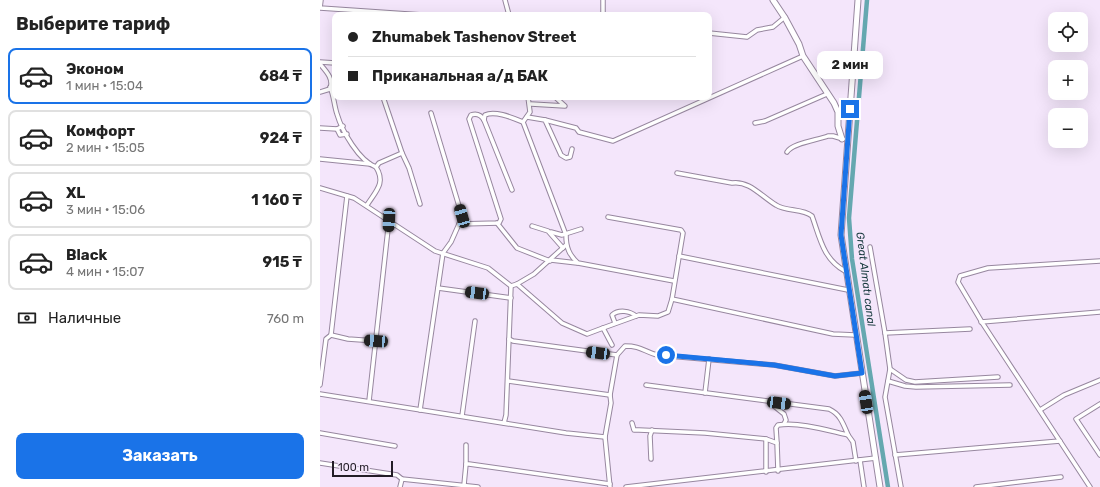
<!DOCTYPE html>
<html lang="ru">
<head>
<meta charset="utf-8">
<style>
  :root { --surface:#fff; --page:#f6f6f6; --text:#222; --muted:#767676; --line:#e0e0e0; --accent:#1a73e8 }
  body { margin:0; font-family:Rubik,sans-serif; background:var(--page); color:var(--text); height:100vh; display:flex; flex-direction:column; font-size:15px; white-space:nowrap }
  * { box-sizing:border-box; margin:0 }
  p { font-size:13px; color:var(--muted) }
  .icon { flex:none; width:22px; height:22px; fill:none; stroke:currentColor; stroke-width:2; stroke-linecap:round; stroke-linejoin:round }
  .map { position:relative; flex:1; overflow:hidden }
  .side { display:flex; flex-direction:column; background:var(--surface); width:320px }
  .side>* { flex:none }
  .hud { position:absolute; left:12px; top:12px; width:380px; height:88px; border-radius:8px; box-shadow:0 4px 16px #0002; display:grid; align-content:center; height:88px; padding:0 16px; background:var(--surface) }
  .buttons { position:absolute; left:728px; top:12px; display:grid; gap:8px }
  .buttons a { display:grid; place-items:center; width:40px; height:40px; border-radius:8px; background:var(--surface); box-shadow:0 4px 16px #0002; font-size:20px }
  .scale { position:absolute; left:12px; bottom:10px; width:61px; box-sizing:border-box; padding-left:4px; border:2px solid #231d26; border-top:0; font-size:11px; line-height:14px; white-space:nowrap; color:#231d26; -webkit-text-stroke:3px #f4e6fb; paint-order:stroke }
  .end { position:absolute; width:18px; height:18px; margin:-9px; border:5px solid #1a73e8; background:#fff; box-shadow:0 0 0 2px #fff }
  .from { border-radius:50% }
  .bubble { position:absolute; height:28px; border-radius:8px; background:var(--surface); box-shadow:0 4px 16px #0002; font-size:13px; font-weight:700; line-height:28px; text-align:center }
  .car { position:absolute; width:12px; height:24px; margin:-12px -6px; border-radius:5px; box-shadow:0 0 3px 1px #0007; background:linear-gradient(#222 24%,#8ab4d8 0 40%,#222 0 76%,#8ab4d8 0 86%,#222 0) }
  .hud b { display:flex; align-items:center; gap:14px; height:38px; font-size:15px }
  .hud b+b { border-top:1px solid var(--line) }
  .hud i { width:10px; height:10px; background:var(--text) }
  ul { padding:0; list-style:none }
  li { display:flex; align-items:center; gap:12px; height:56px; margin:0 8px 6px; padding:0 8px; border:2px solid var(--line); border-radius:8px }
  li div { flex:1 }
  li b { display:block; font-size:15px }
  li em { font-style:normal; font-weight:700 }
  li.selected { border-color:var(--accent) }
  li>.icon { width:36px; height:36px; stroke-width:1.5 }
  h2 { padding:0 16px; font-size:18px; line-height:48px }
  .pay { display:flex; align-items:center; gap:10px; height:44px; padding:0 16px; font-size:15px }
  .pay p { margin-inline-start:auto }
  .button { display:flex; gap:8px; margin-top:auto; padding:8px 16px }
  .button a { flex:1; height:46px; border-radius:8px; background:var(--accent); color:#fff; font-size:16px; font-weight:700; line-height:46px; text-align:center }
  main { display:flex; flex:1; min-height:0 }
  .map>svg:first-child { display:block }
</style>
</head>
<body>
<main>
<section class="side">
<h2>Выберите тариф</h2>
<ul>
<li class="selected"><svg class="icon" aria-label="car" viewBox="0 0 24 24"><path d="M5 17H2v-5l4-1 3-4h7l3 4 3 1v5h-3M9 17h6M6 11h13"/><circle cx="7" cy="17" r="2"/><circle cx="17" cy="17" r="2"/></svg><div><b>Эконом</b><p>1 мин · 15:04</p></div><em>684 ₸</em></li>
<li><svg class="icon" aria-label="car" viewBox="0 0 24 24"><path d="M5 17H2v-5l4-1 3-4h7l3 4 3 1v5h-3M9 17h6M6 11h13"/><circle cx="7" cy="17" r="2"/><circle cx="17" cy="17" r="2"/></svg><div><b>Комфорт</b><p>2 мин · 15:05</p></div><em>924 ₸</em></li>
<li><svg class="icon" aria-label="car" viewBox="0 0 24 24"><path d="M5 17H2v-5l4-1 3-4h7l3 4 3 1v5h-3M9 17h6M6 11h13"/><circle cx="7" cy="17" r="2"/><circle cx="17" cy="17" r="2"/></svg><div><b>XL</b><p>3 мин · 15:06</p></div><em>1 160 ₸</em></li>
<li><svg class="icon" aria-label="car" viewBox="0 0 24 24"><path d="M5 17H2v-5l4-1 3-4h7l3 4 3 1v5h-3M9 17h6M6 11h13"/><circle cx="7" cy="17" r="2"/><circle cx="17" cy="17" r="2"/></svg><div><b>Black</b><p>4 мин · 15:07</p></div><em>915 ₸</em></li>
</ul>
<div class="pay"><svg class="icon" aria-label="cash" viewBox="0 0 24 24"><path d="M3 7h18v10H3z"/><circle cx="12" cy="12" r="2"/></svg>Наличные<p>760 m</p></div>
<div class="button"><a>Заказать</a></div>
</section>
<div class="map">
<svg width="780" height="487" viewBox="0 0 780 487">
  <rect width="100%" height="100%" fill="#f4e6fb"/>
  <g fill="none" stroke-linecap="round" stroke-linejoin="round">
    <path stroke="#65a8b0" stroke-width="4.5" d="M547 0 529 218 532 259 568 487"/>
    <g stroke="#97879f" stroke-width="5.5">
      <g id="street">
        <path d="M1 0 0 8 103 15"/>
        <path d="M185 0 189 15"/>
        <path d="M283 0V15"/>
        <path d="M389 33 427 37 437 30 453 27 465 17"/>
        <path d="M0 62 15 63"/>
        <path d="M0 64C6 71 14 79 10 89L0 92"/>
        <path d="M10 87C14 96 14 105 17 114 22 131 39 161 56 167"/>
        <path d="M63 97 82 153"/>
        <path d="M208 97 210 112 203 122 246 235C246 247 249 255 258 263L354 281"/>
        <path d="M211 104 245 106 235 97"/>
        <path d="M111 113 142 216 139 224"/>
        <path d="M207 117 225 120 241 155 246 158 250 157 252 149"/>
        <path d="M225 120 256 128 259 132 293 141 483 56"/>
        <path d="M435 123 445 121 507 94"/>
        <path d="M0 128 17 129 23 126"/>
        <path d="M17 129 20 135 27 134"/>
        <path d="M467 152C472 143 498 140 508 136H513L523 139"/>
        <path d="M0 159 50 164"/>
        <path d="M357 173 412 183C429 180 442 197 456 205 467 212 482 208 492 216 500 238 503 259 525 271"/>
        <path d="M0 188 34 198 115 251 168 268 191 286 197 284 242 323 267 334 283 328 292 345"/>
        <path d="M192 190 164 120 165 115C175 110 193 118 203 122"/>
        <path d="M47 205C56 191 66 183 56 167L59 163 82 153 89 168 100 204"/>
        <path d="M288 217 361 230 363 233 352 299 513 334 535 335"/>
        <path d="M177 223 197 248 230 261"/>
        <path d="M212 226 228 231 243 248"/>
        <path d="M231 232 242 235 261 229"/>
        <path d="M550 247 565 333 570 369 565 397 581 487"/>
        <path d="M359 256 528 290"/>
        <path d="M231 260 257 263"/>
        <path d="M197 284 214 274 246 245"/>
        <path d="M118 288 191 298"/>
        <path d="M661 322 780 312"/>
        <path d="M295 323 292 315C299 309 310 311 316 316"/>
        <path d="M283 328 319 315 338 316 348 312 352 299"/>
        <path d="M565 333 650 329"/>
        <path d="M11 335 28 339 56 341"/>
        <path d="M189 339 193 341 297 355"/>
        <path d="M570 369 586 380 595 382 678 377"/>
        <path d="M188 381 290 395"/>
        <path d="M568 381 585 386 596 387 690 385"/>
        <path d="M0 385 6 339 11 335 27 196"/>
        <path d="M326 385 509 409C520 414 523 423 528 435"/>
        <path d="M385 393 389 359"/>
        <path d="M0 394 246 433 285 437"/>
        <path d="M49 401 69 220"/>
        <path d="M449 402 464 414 466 420 464 424"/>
        <path d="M780 404 756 419 780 455"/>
        <path d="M100 410 123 253 131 242 139 224 179 223 181 219 149 119 151 115C157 113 161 115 164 120"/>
        <path d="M720 410 744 395 780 380"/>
        <path d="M142 416 155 321"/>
        <path d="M184 423 186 415 191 286"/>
        <path d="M312 423 314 430H319L385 433 446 439 457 443 458 471"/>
        <path d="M0 433 75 446"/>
        <path d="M446 439V472"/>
        <path d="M457 443 456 428 458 425C481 422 506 430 528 435L533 442 536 461"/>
        <path d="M146 445V464"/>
        <path d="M575 455 740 441"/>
        <path d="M331 459 330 436 332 430"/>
        <path d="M540 460 544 487"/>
        <path d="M0 463 77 475 82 479 158 487"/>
        <path d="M144 485 146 464H149L290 484"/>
        <path d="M80 487 82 479"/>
        <path d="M290 487 285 437 291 403 290 395 297 355 305 346C321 346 323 351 337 355L454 365 515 376 542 373"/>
        <path d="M306 487 556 458"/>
        <path d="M656 487 741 477"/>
        <path d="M770 487 663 324 638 282 640 276 668 268 780 261"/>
      </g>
    </g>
    <g stroke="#97879f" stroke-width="7">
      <g id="secondary">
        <path d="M453 0 465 18 479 44 483 56 514 103 518 112V126L522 139"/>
        <path d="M538 0 521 235 560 487"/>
      </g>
    </g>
    <use href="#street" stroke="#fff" stroke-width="3.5"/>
    <use href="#secondary" stroke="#fff" stroke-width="5"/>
  </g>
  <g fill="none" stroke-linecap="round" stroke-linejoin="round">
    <path stroke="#1a73e8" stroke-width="5" d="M346 355 454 365 515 376 542 373 521 235 530 109"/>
  </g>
  <g text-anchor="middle" stroke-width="4" stroke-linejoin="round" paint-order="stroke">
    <g font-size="11" font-style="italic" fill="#193b3f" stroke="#f4e6fb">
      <text transform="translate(546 279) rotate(83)" y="4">Great Almatı canal</text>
    </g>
  </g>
</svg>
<div class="buttons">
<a><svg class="icon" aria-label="locate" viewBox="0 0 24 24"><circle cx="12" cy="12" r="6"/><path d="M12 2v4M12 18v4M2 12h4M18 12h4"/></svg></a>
<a>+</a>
<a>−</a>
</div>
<div class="scale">100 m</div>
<i class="end from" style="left:346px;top:355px"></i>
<i class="end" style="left:530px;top:109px"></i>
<div class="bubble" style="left:497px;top:51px;width:66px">2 мин</div>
<i class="car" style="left:142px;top:216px;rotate:344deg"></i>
<i class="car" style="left:69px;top:220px;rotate:183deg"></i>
<i class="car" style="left:157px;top:293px;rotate:277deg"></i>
<i class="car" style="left:56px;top:341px;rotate:274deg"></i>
<i class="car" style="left:278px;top:353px;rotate:277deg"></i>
<i class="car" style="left:546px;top:402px;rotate:351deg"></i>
<i class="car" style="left:459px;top:403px;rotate:97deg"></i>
<div class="hud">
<b><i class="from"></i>Zhumabek Tashenov Street</b>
<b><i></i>Приканальная а/д БАК</b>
</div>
</div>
</main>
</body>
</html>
